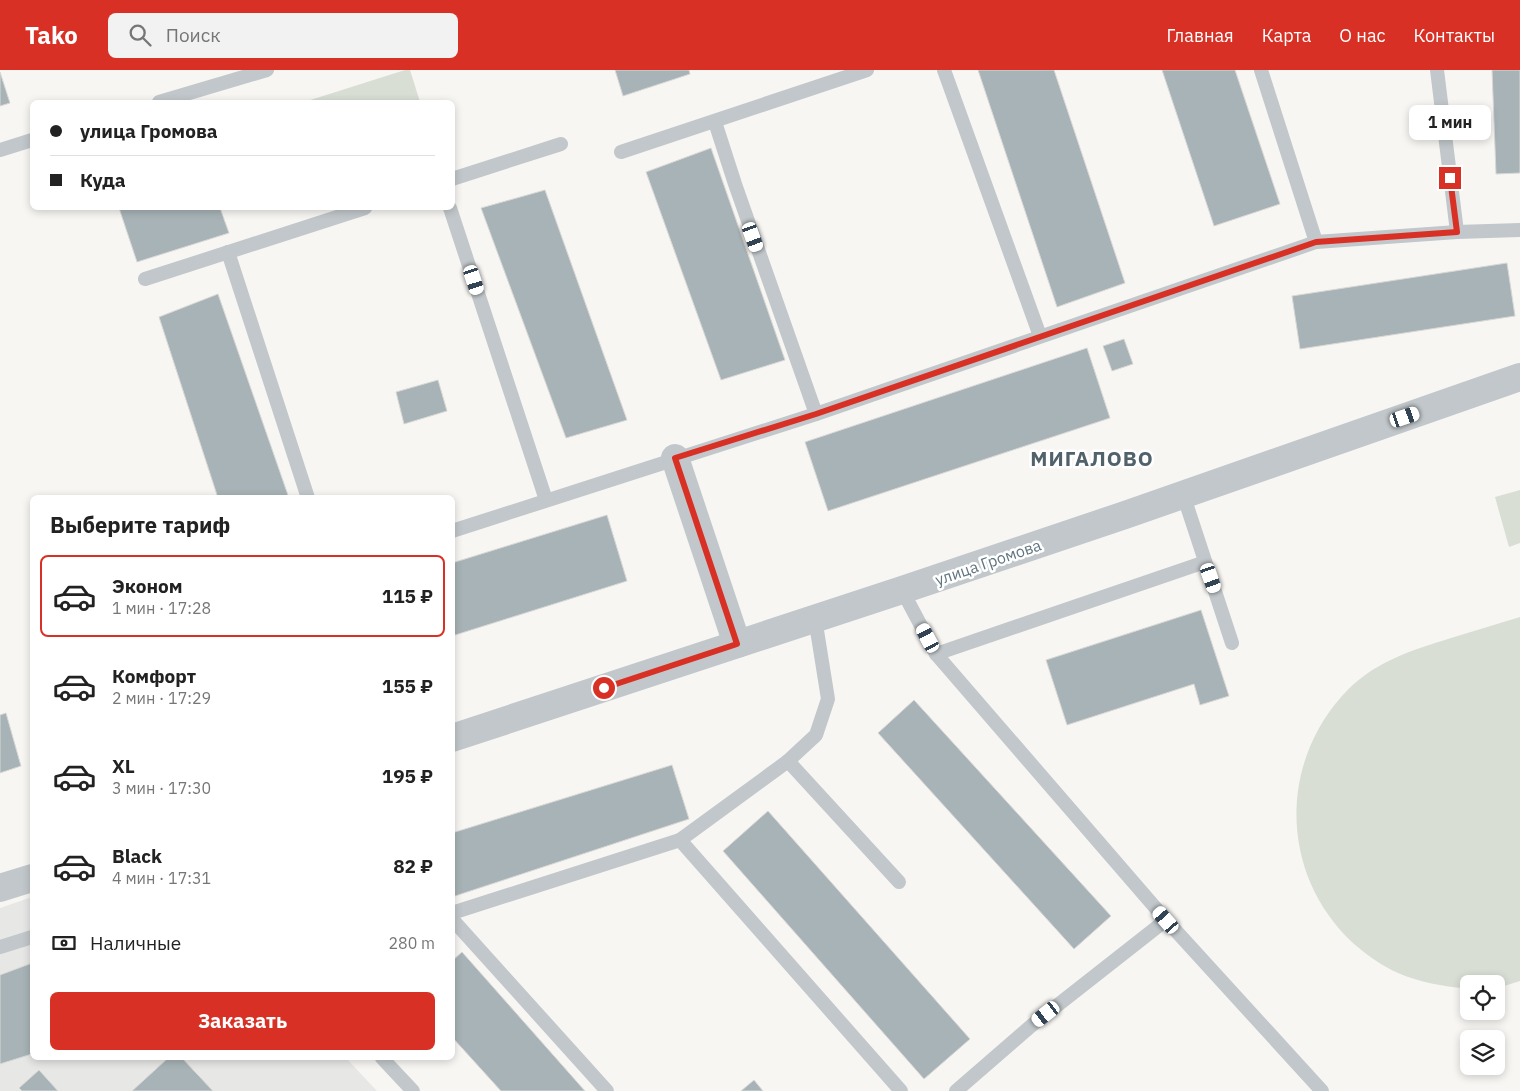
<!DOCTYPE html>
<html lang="ru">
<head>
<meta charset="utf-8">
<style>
  :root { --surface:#fff; --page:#f2f2f2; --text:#222; --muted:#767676; --line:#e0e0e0; --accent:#d93025 }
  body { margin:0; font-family:"IBM Plex Sans",sans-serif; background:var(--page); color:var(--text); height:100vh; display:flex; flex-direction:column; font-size:19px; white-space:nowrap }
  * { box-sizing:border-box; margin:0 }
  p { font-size:16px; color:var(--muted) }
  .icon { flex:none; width:28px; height:28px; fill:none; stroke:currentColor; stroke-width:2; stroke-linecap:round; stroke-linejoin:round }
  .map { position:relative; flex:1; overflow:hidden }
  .drawer { position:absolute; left:30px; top:425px; width:425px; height:565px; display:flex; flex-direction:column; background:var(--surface); border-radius:8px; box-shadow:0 2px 8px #0003 }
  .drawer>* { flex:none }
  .guide { position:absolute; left:30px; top:30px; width:425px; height:110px; border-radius:8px; box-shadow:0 2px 8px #0003; display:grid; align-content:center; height:110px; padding:0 20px; background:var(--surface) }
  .controls { position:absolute; left:1460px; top:905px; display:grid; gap:10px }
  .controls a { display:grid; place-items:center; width:45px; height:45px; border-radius:8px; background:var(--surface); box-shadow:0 2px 8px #0003; font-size:25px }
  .end { position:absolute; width:22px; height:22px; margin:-11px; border:6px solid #d93025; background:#fff; box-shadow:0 0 0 2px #fff }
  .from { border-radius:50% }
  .bubble { position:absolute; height:35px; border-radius:8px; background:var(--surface); box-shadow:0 2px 8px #0003; font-size:16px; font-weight:800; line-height:35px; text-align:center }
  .car { position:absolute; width:15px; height:30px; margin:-15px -8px; border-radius:6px; box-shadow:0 0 4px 1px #0007; background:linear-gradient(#fff 24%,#345 0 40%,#fff 0 76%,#345 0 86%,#fff 0) }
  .guide b { display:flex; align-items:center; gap:18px; height:48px; font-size:19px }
  .guide b+b { border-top:1px solid var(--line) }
  .guide i { width:12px; height:12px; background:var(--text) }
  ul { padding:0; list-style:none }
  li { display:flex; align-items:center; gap:15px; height:82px; margin:0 10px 8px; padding:0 10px; border:2px solid transparent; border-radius:8px }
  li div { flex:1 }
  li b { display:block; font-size:19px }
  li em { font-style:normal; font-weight:800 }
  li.on { border-color:var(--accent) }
  li>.icon { width:45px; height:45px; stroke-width:1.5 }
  h2 { padding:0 20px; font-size:22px; line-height:60px }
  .pay { display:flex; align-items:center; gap:12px; height:55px; padding:0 20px; font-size:19px }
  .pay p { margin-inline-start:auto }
  .cta { display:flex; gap:10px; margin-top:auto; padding:10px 20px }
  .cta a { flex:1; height:58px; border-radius:8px; background:var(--accent); color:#fff; font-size:20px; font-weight:800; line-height:58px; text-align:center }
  header { display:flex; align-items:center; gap:30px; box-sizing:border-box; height:70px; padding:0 25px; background:var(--accent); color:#fff }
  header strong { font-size:24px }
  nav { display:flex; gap:28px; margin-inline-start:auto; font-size:18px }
  .search { width:350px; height:45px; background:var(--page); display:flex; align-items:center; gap:12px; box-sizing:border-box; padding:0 18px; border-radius:8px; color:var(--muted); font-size:19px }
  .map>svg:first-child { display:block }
</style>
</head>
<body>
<header>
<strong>Tako</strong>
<div class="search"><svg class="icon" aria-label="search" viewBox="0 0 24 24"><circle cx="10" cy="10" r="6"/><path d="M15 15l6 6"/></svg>Поиск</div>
<nav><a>Главная</a><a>Карта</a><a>О нас</a><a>Контакты</a></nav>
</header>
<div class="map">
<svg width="1520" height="1021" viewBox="0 0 1520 1021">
  <rect width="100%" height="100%" fill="#f7f6f3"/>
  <path fill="#e7e8e6" d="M32 827V988H346L377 1021H0V838Z"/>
  <g fill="#d8ded4">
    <path d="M405 0H410L420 32H304Z"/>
    <path d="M1520 420V473L1509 477 1495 427Z"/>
    <path d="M1520 547V911L1504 916 1496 917V914H1469L1468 919C1444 916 1421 913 1398 903 1382 896 1367 885 1354 874 1282 808 1277 699 1342 626 1372 592 1410 581 1451 568 1474 561 1497 554 1520 547Z"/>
  </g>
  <g fill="#a8b3b7" stroke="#d8d8d5">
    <path d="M615 0H689L690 4 623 26Z"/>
    <path d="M978 0H1054L1125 213 1057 237Z"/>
    <path d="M1162 0H1235L1280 134 1214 156Z"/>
    <path d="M1492 0H1520V103L1496 104Z"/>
    <path d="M0 2 10 33 0 36Z"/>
    <path d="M711 78 785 290 721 310 646 102Z"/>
    <path d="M545 120 627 350 566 368 481 138Z"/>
    <path d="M119 138H220L229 163 137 192Z"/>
    <path d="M1507 193 1515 246 1300 279 1292 226Z"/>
    <path d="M218 224 289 428H218L159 247Z"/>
    <path d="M1124 269 1133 294 1112 301 1103 276Z"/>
    <path d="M1087 278 1110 348 828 441 805 372Z"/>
    <path d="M438 310 447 341 404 354 396 322Z"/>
    <path d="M607 445 627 511 452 566V493Z"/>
    <path d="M1201 540 1229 626 1200 635 1194 614 1067 655 1046 590Z"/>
    <path d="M914 630 1111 846 1074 879 878 663Z"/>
    <path d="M6 643 21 696 0 703V645Z"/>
    <path d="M672 695 689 749 452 827V763Z"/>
    <path d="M768 741 970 969 924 1009 723 781Z"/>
    <path d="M462 882 585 1021H501L452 967V891Z"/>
    <path d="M32 893V984L0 994V905Z"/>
    <path d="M168 988H182L213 1021H132Z"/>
    <path d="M39 1000 58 1021H22L19 1018Z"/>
    <path d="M754 1010 763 1021H741Z"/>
  </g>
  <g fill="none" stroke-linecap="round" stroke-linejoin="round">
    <g stroke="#c1c7ca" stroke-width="14">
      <path d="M944 0 1040 266"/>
      <path d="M1261 0 1316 172"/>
      <path d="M1437 0 1457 162"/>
      <path d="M159 32 267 0"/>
      <path d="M715 52 735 114 816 344"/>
      <path d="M0 80 32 70"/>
      <path d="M621 82 867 0"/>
      <path d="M452 109 561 74"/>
      <path d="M450 138 546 430"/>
      <path d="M228 182 308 428"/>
      <path d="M145 209 365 138"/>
      <path d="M1183 424 1232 573"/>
      <path d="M452 461 816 344 1316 172 1457 162 1520 160"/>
      <path d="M902 520 936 584 1166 850 1322 1021"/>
      <path d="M815 548 828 629 816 665 788 691 680 770 901 1021"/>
      <path d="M936 584 1205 492"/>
      <path d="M788 691 899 812"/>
      <path d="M452 843 680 770"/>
      <path d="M452 849 607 1021"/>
      <path d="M0 877 32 867"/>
      <path d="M382 988 413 1021"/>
      <path d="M956 1021 1031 956 1166 850"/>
    </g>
    <path stroke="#c1c7ca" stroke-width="28" d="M675 388 737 574"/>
    <g stroke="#c1c7ca" stroke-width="28">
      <path d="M452 668 902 520 1125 445 1520 307"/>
      <path d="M0 818 32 808"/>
    </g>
  </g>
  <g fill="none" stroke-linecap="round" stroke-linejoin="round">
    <path stroke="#d93025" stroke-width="6" d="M604 618 737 574 675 388 816 344 1316 172 1457 162 1450 108"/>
  </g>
  <g text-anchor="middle" stroke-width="5" stroke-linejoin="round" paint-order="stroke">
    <g font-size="16" fill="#607580" stroke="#fff">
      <text transform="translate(988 492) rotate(-19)" y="6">улица Громова</text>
    </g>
    <g font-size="21" font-weight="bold" letter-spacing="1" fill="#52626a" stroke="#fff">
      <text x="1092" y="396">МИГАЛОВО</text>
    </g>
  </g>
</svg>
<div class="controls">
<a><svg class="icon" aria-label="locate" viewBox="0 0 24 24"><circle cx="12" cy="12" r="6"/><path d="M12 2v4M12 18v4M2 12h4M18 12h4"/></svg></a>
<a><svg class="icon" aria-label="layers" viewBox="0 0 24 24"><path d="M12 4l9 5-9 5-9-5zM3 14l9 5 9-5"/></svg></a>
</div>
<i class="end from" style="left:604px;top:618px"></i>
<i class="end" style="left:1450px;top:108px"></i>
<div class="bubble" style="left:1409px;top:35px;width:82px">1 мин</div>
<i class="car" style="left:753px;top:167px;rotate:160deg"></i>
<i class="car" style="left:474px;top:210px;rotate:162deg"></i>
<i class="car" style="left:1405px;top:347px;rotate:71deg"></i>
<i class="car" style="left:1211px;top:508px;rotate:161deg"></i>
<i class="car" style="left:928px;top:568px;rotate:332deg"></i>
<i class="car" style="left:1166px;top:850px;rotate:319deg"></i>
<i class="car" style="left:1046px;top:944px;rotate:232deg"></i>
<div class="guide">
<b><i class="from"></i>улица Громова</b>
<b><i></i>Куда</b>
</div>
<section class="drawer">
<h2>Выберите тариф</h2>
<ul>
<li class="on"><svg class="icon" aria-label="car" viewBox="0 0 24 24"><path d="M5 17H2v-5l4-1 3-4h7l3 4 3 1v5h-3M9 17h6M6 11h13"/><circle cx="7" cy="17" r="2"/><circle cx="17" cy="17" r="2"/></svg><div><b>Эконом</b><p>1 мин · 17:28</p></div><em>115 ₽</em></li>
<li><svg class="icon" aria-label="car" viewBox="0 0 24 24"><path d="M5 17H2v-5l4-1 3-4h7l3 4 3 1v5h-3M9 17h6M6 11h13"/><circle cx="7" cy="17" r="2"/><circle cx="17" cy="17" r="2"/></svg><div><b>Комфорт</b><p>2 мин · 17:29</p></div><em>155 ₽</em></li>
<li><svg class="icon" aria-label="car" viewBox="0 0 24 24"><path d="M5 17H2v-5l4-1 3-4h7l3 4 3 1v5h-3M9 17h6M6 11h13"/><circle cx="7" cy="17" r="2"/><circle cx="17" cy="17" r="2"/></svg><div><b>XL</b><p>3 мин · 17:30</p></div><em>195 ₽</em></li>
<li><svg class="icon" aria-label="car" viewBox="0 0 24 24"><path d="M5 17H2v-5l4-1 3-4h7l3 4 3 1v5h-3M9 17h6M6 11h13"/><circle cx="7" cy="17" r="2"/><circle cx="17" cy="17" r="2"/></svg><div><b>Black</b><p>4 мин · 17:31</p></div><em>82 ₽</em></li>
</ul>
<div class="pay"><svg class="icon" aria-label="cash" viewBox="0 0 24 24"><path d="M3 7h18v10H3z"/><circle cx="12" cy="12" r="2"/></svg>Наличные<p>280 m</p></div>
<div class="cta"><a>Заказать</a></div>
</section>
</div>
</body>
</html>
